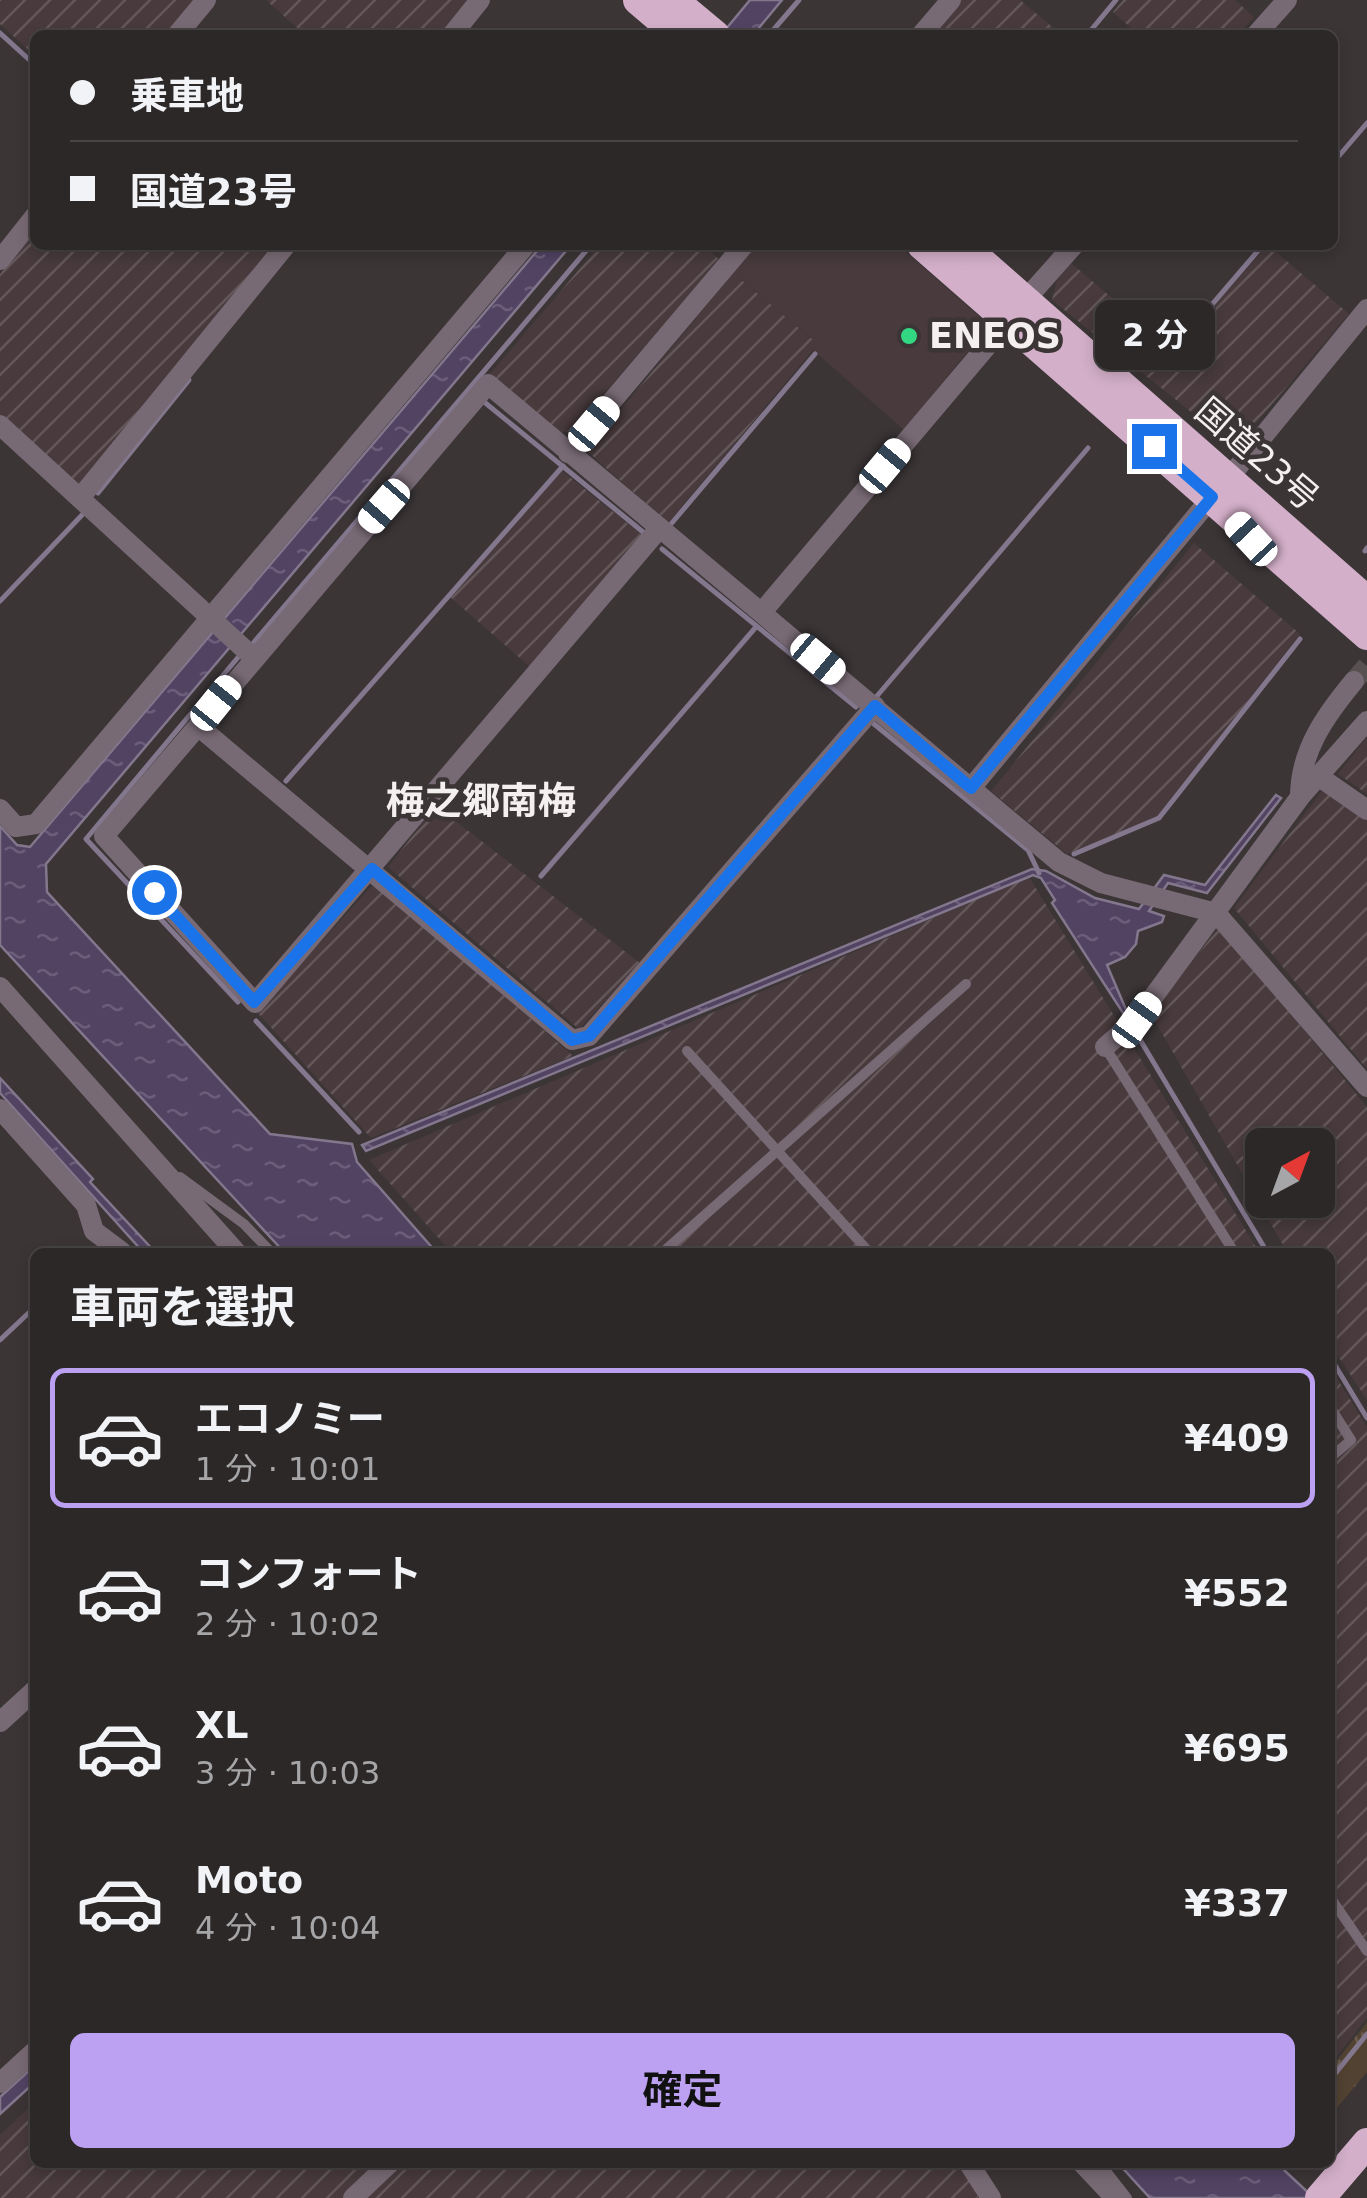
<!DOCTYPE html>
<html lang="ja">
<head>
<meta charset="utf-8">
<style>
  :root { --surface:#2c2828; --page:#383434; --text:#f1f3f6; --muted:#a6a6a8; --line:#484445; --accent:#bca0f2 }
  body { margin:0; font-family:"DejaVu Sans","Noto Sans JP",sans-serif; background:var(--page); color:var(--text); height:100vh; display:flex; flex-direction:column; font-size:38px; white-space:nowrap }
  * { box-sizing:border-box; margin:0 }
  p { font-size:32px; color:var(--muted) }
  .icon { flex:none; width:55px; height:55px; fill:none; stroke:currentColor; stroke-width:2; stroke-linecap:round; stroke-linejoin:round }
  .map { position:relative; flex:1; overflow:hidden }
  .details { position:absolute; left:30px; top:1248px; width:1305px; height:920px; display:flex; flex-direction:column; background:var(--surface); border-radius:15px; box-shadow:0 5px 15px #0003,0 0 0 2px var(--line) }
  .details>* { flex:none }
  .guide { position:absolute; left:30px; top:30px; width:1308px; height:220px; border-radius:15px; box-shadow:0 5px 15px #0003,0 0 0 2px var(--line); display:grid; align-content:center; height:220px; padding:0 40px; background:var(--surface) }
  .needle { width:65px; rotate:41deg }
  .controls { position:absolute; left:1245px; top:1128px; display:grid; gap:20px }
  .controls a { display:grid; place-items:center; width:90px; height:90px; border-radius:15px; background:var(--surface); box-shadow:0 5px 15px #0003,0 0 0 2px var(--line); font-size:50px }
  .end { position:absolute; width:45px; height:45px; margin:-22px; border:12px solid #1a73e8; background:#fff; box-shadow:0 0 0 5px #fff }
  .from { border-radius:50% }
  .bubble { position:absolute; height:70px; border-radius:15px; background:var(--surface); box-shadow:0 5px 15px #0003,0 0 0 2px var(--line); font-size:32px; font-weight:700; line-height:70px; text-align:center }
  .car { position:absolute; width:30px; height:60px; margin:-30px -15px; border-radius:12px; box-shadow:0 0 8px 2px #0007; background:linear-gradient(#fff 24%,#345 0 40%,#fff 0 76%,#345 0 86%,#fff 0) }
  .guide b { display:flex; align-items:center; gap:35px; height:95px; font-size:38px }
  .guide b+b { border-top:2px solid var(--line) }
  .guide i { width:25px; height:25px; background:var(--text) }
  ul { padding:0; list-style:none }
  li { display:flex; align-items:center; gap:30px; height:140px; margin:0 20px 15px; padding:0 20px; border:5px solid transparent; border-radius:15px }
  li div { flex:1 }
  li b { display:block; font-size:38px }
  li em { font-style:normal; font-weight:700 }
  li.active { border-color:var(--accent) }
  li>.icon { width:90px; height:90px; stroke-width:1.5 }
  h2 { padding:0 40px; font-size:45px; line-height:120px }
  .primary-button { display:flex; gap:20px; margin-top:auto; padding:20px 40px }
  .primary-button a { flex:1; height:115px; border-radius:15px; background:var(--accent); color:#111; font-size:40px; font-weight:700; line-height:115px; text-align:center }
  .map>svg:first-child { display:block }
</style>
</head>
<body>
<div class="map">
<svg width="1367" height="2198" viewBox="0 0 1367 2198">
  <defs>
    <pattern id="industrial-furrows" width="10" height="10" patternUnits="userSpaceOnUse" patternTransform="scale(2.5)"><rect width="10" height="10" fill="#483a3d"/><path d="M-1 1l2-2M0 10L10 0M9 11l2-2" fill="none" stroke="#635759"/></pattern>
    <pattern id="grass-tufts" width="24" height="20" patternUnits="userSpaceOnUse" patternTransform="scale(2.5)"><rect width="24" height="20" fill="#524232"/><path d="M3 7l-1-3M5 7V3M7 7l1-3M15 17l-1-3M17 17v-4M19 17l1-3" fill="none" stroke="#6c5e50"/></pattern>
    <pattern id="water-ripples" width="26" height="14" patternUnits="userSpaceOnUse" patternTransform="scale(2.5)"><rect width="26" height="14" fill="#524363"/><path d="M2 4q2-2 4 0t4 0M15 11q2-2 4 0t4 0" fill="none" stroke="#6c5e7a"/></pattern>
  </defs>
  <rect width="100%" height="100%" fill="#3b3536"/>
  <path fill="#483a3d" d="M757 245H898L989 325 904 430 813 350 818 344 733 273Z"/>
  <g fill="url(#industrial-furrows)" fill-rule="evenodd">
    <path d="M0 0H198L170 35H35V56L0 24Z"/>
    <path d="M266 0H469L440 35H305Z"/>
    <path d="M960 0H1020L1062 35H931Z"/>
    <path d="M1123 0H1235L1254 17 1238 35H1139L1113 12Z"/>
    <path d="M35 228V245H274L78 489 0 415V274Z"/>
    <path d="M600 245H702L720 260 571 431 559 433 489 375Z"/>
    <path d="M1268 245 1349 314 1244 437H1222L1052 300 1057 280 1071 263 1174 351Z"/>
    <path d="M733 273 818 344 668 523 587 451Z"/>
    <path d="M562 471 642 535 530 667 450 597Z"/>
    <path d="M1194 543 1300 634 1158 817 1067 854 991 791Z"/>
    <path d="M1367 737V794L1338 774Z"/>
    <path d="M1324 788 1367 818V1069L1234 908Z"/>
    <path d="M436 806 640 963 579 1029 388 867Z"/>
    <path d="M1029 877 1259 1252H451L369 1160Z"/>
    <path d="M380 886 573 1056 371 1138 257 1012 371 887Z"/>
    <path d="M1219 927 1367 1107V1400L1330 1344V1252H1287L1151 1014ZM1262 1145H1318V1200H1262Z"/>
    <path d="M1330 1367 1367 1427V2018L1330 2065Z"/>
    <path d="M35 2102V2162L382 2163 344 2198H0V2135Z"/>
    <path d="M401 2162 954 2163 970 2180 978 2198H363Z"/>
  </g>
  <path fill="url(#grass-tufts)" d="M1367 2022V2072L1330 2116V2069Z"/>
  <g fill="url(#water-ripples)" stroke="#83778d" stroke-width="2.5">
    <path d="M750 0H782L753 35H721Z"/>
    <path d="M542 245H571L46 864 47 892 270 1134 352 1144 357 1162 436 1252H284L0 945V826L17 845 30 847Z"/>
    <path d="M1276 795 1281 798 1207 893 1168 883 1149 911 1164 916 1162 922 1138 931 1136 944 1125 957 1107 965 1136 1033 1052 903 1055 900 1041 878 1033 875 366 1151 362 1145 1032 869 1046 871 1095 898 1139 909 1164 875 1205 885Z"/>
    <path d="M0 1078 93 1179 90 1182 155 1252H143L0 1093Z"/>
    <path d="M35 2065V2082L0 2114V2097Z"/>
    <path d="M1118 2163H1282L1285 2171 1314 2198H1150Z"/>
  </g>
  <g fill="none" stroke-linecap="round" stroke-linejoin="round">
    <g stroke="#83778d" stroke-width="5">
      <path d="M0 33 35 65"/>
      <path d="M769 35 799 0"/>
      <path d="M1087 35 1116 0"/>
      <path d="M1332 164 1367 123"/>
      <path d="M1173 350 1263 245"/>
      <path d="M483 401 643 532"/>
      <path d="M98 493 189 380"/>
      <path d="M671 524 815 354"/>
      <path d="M662 549 856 707"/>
      <path d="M1365 551 1367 548"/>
      <path d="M0 601 82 515"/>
      <path d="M254 642 591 245"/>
      <path d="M877 696 1088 448"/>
      <path d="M874 724 1028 850 1039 873"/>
      <path d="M286 781 563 466"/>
      <path d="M1074 854 1159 818 1300 639"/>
      <path d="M541 876 756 627"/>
      <path d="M238 1002 86 839 240 655"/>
      <path d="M256 1021 359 1132"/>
      <path d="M1133 1028 1267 1252"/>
      <path d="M0 1340 35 1307"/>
      <path d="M1330 1357 1367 1418"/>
      <path d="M1330 2080 1367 2034"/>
    </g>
    <path stroke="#575152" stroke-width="20" stroke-dasharray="20 10" stroke-linecap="butt" d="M1354 681 1367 666"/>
    <g stroke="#786a74" stroke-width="10">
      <path d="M1105 1047 1234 1252"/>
      <path d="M687 1051 869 1252"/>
      <path d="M180 1177 244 1224 271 1252"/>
      <path d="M663 1252 966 984"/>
      <path d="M1330 1407 1351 1440 1330 1458"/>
      <path d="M1330 1897 1367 1951"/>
      <path d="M1099 2162 1127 2198"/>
    </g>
    <g stroke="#786a74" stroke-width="20">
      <path d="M177 35 206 0"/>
      <path d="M452 35 480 0"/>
      <path d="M921 35 951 0"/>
      <path d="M1256 35 1287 0"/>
      <path d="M0 260 35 216"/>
      <path d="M1026 299 1074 245"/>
      <path d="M0 425 254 658"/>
      <path d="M568 453 744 245"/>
      <path d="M1228 479 1367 309"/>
      <path d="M80 498 286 245"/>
      <path d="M762 612 1009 320"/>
      <path d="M875 706 589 1036 572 1040 198 726 488 384 1059 862 1101 883 1216 913 1367 1087"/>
      <path d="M198 726 104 836 255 1003 658 530"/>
      <path d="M1321 778 1367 810"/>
      <path d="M971 788 1212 497"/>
      <path d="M1300 797C1300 751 1325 716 1354 681"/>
      <path d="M0 809 16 827 36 824 526 245"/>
      <path d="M0 987 236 1252"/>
      <path d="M1105 1047 1137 1019 1300 797 1367 721"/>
      <path d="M0 1109 86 1205 94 1231 122 1252"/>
      <path d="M0 1722 35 1690"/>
      <path d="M0 2083 35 2051"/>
      <path d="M968 2162 991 2198"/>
      <path d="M1081 2162 1115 2198"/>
      <path d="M353 2198 391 2162"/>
    </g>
    <g stroke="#d3afc9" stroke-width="30">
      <path d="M638 0 679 35"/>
      <path d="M673 0 715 35"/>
      <path d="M922 245 1367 635"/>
      <path d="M962 245 1367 601"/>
      <path d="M1320 2198 1367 2143"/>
    </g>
  </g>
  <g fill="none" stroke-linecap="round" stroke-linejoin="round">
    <path stroke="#1a73e8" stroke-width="12" d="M154 892 254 1002 372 869 572 1040 589 1036 875 706 971 788 1212 497 1154 446"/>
  </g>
  <circle fill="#32d882" stroke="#3b3536" stroke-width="4" cx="909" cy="336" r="10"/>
  <g text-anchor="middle" stroke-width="9" stroke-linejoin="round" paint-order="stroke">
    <g font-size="35" font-weight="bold" fill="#f4f0f0" stroke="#3b3536" text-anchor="start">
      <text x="929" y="348">ENEOS</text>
    </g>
    <g font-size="35" fill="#f4f0f0" stroke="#3b3536">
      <text transform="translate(1257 454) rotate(41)" y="12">国道23号</text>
    </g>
    <g font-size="38" font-weight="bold" fill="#f4f0f0" stroke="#3b3536">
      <text x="481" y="814">梅之郷南梅</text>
    </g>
  </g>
</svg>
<div class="controls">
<a><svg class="needle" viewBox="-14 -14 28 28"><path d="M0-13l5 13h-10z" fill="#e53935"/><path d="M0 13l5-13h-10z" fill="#a6a6a8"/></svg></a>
</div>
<i class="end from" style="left:154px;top:892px"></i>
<i class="end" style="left:1154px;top:446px"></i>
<div class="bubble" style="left:1095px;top:300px;width:120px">2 分</div>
<i class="car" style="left:594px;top:424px;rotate:40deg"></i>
<i class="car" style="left:885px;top:466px;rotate:40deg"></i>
<i class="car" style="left:384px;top:506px;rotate:221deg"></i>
<i class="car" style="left:1251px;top:539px;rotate:317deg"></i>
<i class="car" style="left:818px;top:659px;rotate:130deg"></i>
<i class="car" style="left:216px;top:703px;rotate:39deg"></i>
<i class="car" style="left:1137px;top:1020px;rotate:36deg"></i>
<div class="guide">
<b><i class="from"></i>乗車地</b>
<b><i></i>国道23号</b>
</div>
<section class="details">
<h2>車両を選択</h2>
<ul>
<li class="active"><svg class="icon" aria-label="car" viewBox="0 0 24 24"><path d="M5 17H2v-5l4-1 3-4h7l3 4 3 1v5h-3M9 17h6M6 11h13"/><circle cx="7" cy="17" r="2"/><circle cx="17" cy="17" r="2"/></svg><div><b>エコノミー</b><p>1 分 · 10:01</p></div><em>¥409</em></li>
<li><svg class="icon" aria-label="car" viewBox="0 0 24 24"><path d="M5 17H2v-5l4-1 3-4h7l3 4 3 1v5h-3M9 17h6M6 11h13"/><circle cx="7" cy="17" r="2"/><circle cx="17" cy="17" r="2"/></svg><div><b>コンフォート</b><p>2 分 · 10:02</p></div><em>¥552</em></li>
<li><svg class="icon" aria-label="car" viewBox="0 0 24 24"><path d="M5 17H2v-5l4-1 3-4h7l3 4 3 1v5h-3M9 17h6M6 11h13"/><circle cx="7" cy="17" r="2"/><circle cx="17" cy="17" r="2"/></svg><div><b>XL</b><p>3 分 · 10:03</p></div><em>¥695</em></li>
<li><svg class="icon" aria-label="car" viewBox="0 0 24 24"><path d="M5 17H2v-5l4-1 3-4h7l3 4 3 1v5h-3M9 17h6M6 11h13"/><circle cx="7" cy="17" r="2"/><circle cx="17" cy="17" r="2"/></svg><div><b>Moto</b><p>4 分 · 10:04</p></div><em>¥337</em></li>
</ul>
<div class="primary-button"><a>確定</a></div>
</section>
</div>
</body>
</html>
